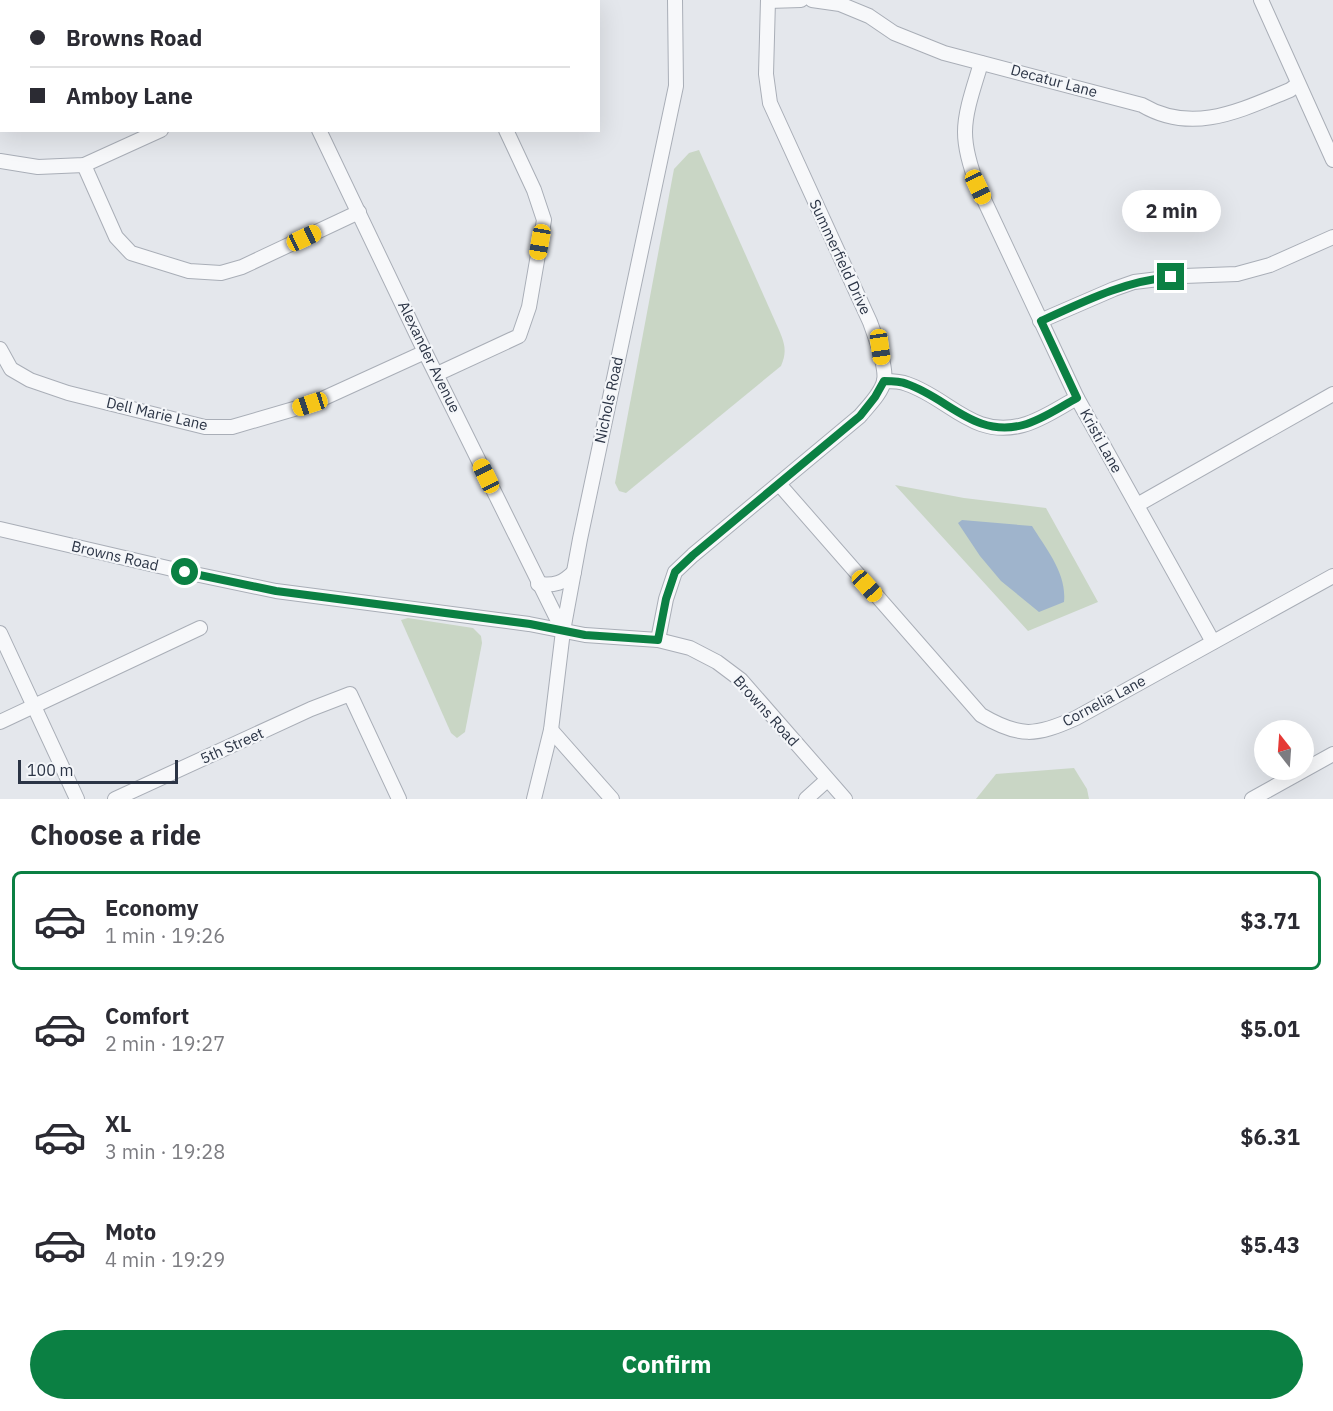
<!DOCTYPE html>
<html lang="en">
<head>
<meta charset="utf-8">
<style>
  :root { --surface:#fff; --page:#f7f7f7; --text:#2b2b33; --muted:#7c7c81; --line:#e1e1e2; --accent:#0b8043 }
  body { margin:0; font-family:"IBM Plex Sans",sans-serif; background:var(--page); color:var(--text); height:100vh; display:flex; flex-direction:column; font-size:22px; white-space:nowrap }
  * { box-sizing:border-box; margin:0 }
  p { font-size:20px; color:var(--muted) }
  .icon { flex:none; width:33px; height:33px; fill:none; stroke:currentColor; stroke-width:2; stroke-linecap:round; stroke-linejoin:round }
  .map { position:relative; height:799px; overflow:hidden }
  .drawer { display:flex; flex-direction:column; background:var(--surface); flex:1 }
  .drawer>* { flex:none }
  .hud { position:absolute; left:0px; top:0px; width:600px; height:132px; box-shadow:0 6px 24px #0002; display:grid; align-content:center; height:132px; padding:0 30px; background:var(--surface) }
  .needle { width:39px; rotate:343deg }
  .controls { position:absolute; left:1254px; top:720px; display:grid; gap:12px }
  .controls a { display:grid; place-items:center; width:60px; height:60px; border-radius:50%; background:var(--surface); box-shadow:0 6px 24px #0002; font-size:30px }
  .scale { position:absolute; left:18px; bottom:15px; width:160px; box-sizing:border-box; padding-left:6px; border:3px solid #2b3445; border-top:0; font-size:16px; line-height:21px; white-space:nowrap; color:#2b3445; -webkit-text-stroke:4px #f4f6f9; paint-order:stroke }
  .end { position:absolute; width:27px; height:27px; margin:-14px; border:8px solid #0b8043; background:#fff; box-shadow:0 0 0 3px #fff }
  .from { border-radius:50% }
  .bubble { position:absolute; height:42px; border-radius:21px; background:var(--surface); box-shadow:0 6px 24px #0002; font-size:20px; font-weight:800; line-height:42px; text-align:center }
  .car { position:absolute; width:18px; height:36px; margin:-18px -9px; border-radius:8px; box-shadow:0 0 4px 2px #0007; background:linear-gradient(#f5c518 24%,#345 0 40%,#f5c518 0 76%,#345 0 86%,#f5c518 0) }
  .hud b { display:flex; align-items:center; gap:21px; height:57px; font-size:22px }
  .hud b+b { border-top:2px solid var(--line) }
  .hud i { width:15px; height:15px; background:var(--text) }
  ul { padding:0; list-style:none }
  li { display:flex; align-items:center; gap:18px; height:99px; margin:0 12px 9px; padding:0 18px; border:3px solid transparent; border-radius:9px }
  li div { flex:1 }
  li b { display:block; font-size:22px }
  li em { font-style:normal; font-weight:800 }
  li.on { border-color:var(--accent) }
  li>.icon { width:54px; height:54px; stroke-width:1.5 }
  h2 { padding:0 30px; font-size:27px; line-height:72px }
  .primary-button { display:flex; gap:12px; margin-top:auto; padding:12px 30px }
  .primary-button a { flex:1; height:69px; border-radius:36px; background:var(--accent); color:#fff; font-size:24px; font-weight:800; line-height:69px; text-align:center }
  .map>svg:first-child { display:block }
</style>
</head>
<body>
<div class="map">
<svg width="1333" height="799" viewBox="0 0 1333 799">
  <rect width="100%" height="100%" fill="#e4e7ec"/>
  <g fill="#c9d6c5">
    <path d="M699 150 779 330C785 344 787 352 781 366L626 493 619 491 615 483 674 169 689 153Z"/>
    <path d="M895 485 964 498 1046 508 1098 602 1028 631Z"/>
    <path d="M408 618 473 628 481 636 482 643 465 732 457 738 451 733 401 620Z"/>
    <path d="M1074 768 1087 789 1089 799H976L996 774Z"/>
  </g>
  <path fill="#9fb4cc" d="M962 520 1032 526C1046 549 1067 573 1064 602L1039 612 1001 581 980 556 958 523Z"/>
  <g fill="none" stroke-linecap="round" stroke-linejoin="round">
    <g stroke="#a9aeb7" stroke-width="16">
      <g id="minor">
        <path d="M258 0 259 2"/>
        <path d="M444 0 445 2"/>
        <path d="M812 0 840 4 869 16 894 33 944 53 1142 105C1193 135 1241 110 1290 90L1298 84"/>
        <path d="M1261 0 1333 160"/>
        <path d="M768 1 801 0"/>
        <path d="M88 2 89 0"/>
        <path d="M0 10H2"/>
        <path d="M981 63C975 84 965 110 965 132 965 151 971 169 978 187L1077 398 1213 642"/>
        <path d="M319 130 425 352 563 631"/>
        <path d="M0 161 38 167 84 165 161 130"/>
        <path d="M84 165 116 237 131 253 189 271 221 273 242 267 359 212"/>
        <path d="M1040 321 1114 289 1134 282 1184 276 1237 274 1270 265 1333 237"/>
        <path d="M0 349 11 369 30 380 68 393 205 427H232L311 404 425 352"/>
        <path d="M437 374 519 336 529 307 544 220 534 190 506 130"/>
        <path d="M884 381C892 381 900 381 907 384 949 398 973 439 1023 425 1042 420 1060 407 1077 398"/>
        <path d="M779 484 981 715C1020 738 1036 736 1076 718L1333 576"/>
        <path d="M1137 505 1333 394"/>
        <path d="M0 529 185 572 276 591 529 624 585 635 658 640 690 648 717 662 741 680 845 799"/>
        <path d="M538 584C555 586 563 583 574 572"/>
        <path d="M0 633 77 799"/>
        <path d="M658 640 666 599 675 572 693 555 860 416C868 406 881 394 884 381 887 367 875 336 870 322L770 103 766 74 768 0"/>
        <path d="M0 722 200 628"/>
        <path d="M551 730 612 799"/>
        <path d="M115 799 311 709 350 694 399 799"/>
        <path d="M534 799 551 730 563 631 580 539 676 86 675 0"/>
        <path d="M806 799 827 780"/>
        <path d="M1252 799 1333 754"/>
      </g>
    </g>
    <use href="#minor" stroke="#f7f8fa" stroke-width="14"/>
  </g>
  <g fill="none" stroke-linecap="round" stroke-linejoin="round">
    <path stroke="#0b8043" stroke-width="8" d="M185 572 276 591 530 624 585 635 658 640 666 599 675 572 693 555 860 416 875 397 884 381C892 381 900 381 907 384 948 398 975 438 1023 425 1042 420 1060 407 1077 398L1041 321C1083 302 1124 281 1171 277"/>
  </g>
  <g text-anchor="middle" stroke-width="4.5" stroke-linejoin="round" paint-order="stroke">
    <g font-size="15" fill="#2b3445" stroke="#f4f6f9">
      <text transform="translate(1054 81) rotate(15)" y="5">Decatur Lane</text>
      <text transform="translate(840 257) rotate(65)" y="5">Summerfield Drive</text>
      <text transform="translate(429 357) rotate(64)" y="5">Alexander Avenue</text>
      <text transform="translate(609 400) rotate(-78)" y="5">Nichols Road</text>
      <text transform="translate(157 414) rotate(13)" y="5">Dell Marie Lane</text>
      <text transform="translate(1101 441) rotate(61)" y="5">Kristi Lane</text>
      <text transform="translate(115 556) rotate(13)" y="5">Browns Road</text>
      <text transform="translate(1104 701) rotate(-28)" y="5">Cornelia Lane</text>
      <text transform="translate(766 711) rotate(48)" y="5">Browns Road</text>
      <text transform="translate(232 746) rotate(-24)" y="5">5th Street</text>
    </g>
  </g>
</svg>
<div class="controls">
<a><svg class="needle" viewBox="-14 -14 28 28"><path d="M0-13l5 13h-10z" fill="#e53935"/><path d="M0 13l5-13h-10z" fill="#7c7c81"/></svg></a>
</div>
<div class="scale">100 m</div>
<i class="end from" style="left:185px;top:572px"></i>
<i class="end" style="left:1171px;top:277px"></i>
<div class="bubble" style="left:1122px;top:190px;width:99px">2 min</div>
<i class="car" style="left:978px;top:187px;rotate:155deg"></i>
<i class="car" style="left:304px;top:238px;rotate:65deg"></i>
<i class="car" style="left:540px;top:242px;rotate:190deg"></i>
<i class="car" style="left:880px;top:347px;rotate:172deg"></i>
<i class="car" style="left:310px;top:404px;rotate:252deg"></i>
<i class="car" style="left:486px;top:476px;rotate:334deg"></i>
<i class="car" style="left:867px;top:586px;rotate:138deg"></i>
<div class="hud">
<b><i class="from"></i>Browns Road</b>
<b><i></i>Amboy Lane</b>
</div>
</div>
<section class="drawer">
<h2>Choose a ride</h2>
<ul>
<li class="on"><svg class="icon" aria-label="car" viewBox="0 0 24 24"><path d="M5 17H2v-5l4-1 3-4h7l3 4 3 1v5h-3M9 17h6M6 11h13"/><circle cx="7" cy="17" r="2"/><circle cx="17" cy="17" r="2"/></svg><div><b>Economy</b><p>1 min · 19:26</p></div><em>$3.71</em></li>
<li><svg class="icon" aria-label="car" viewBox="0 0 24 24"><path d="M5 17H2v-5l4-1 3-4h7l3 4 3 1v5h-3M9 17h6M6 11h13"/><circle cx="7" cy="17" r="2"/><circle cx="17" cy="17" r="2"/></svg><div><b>Comfort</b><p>2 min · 19:27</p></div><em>$5.01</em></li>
<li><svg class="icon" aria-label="car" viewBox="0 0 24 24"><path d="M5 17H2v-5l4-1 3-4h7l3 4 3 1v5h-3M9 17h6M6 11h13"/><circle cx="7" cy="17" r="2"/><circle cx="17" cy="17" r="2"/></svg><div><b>XL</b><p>3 min · 19:28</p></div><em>$6.31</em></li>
<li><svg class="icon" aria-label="car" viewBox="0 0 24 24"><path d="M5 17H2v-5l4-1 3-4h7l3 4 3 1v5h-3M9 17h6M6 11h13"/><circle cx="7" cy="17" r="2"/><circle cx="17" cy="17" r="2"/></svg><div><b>Moto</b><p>4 min · 19:29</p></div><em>$5.43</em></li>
</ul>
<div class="primary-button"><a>Confirm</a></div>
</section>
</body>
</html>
